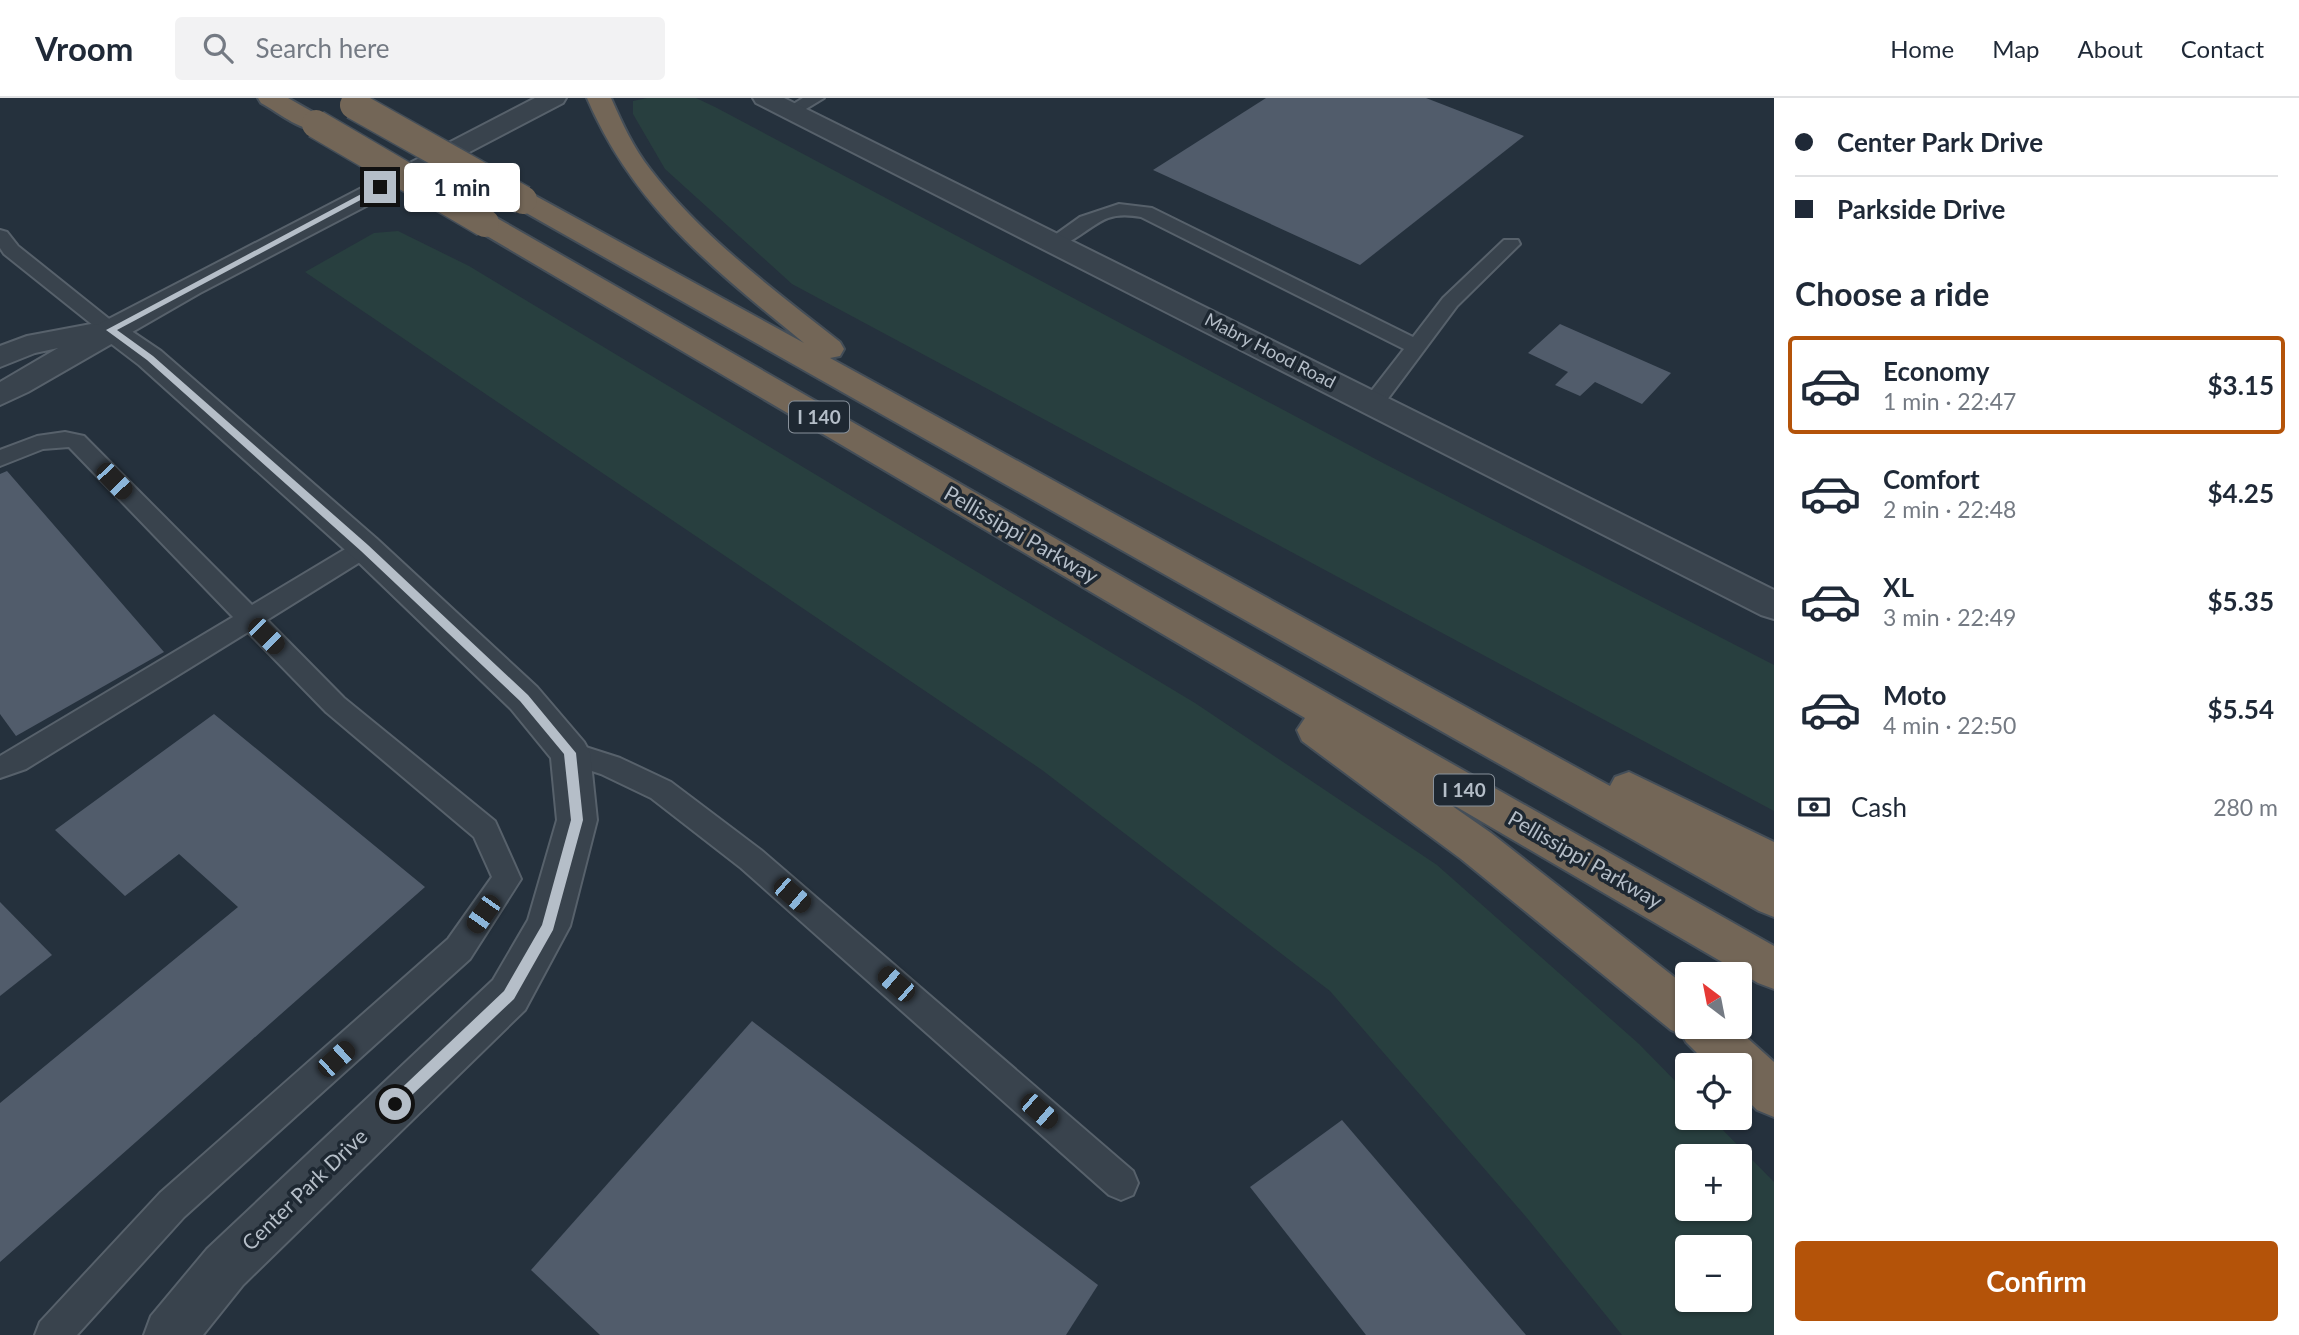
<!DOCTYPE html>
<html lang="en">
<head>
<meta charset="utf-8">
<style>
  :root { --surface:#fff; --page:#f2f2f3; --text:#1f2937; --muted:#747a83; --line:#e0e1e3; --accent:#b45309 }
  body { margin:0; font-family:Lato,sans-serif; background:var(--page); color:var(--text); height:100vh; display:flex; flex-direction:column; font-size:26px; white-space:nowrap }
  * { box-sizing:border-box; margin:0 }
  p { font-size:23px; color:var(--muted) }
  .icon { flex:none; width:38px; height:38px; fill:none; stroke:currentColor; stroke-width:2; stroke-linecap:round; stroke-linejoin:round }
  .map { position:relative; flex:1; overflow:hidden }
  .drawer { display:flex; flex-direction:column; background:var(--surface); width:525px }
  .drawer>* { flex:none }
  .hud { display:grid; align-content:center; height:154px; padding:0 21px; background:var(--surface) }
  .needle { width:46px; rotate:328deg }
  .buttons { position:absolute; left:1675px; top:864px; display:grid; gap:14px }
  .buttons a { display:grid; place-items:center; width:77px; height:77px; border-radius:7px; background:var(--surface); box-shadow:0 2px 5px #0004; font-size:35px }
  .end { position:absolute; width:32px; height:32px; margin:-16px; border:9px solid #b5bec8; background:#111; box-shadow:0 0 0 4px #111 }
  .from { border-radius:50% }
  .bubble { position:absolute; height:49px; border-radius:7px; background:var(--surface); box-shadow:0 2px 5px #0004; font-size:23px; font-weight:700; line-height:49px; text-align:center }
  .car { position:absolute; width:21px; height:42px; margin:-21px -10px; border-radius:9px; box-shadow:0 0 5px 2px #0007; background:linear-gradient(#222 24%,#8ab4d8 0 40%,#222 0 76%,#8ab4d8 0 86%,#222 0) }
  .hud b { display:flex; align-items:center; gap:24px; height:66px; font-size:26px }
  .hud b+b { border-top:2px solid var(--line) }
  .hud i { width:18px; height:18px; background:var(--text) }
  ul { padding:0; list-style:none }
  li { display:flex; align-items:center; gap:21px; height:98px; margin:0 14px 10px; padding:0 7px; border:4px solid transparent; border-radius:7px }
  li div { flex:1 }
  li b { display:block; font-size:26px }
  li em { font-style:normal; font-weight:700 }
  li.active { border-color:var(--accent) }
  li>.icon { width:63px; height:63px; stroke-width:1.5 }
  h2 { padding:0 21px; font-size:32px; line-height:84px }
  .pay { display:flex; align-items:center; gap:18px; height:77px; padding:0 21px; font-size:26px }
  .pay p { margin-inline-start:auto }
  .button { display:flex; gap:14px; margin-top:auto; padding:14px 21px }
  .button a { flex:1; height:80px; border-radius:7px; background:var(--accent); color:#fff; font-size:28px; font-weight:700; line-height:80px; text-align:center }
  header { display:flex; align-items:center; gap:42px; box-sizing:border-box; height:98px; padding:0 35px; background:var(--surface); border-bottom:2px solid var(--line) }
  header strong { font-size:33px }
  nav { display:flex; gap:38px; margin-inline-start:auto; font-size:24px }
  .search { width:490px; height:63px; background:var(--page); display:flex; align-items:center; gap:18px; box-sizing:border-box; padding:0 24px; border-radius:7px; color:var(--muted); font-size:26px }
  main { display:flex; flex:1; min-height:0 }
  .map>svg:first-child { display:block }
</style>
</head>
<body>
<header>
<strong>Vroom</strong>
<div class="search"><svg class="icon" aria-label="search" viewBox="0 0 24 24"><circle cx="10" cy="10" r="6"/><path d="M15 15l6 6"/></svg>Search here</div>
<nav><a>Home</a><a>Map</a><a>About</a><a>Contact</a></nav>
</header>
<main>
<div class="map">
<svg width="1774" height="1237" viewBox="0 0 1774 1237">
  <rect width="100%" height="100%" fill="#25313d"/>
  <g fill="#283f3f" fill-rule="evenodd">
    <path d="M647 0H696L715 9 1381 364 1774 567V713L792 186 665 71 633 16V3Z"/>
    <path d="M398 133 469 168 1195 605 1437 767 1639 946 1687 995V1020H1711L1774 1084V1237H1622L1527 1120 1330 893 1042 672 305 174 374 135ZM1687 1059H1740V1111H1687ZM1687 1150H1740V1202H1687Z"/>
  </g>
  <g fill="#515c6b">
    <path d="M1266 0H1426L1524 38 1360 167 1153 72Z"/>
    <path d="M1560 226 1671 275 1642 306 1595 284 1580 298 1555 287 1568 274 1528 255Z"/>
    <path d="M7 373 164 554 16 638 0 616V376Z"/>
    <path d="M214 616 425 789 0 1164V1005L238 809 179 756 125 798 55 732Z"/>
    <path d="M0 804 52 857 0 898Z"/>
    <path d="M752 923 1098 1187 1066 1237H600L531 1172Z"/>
    <path d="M1342 1022 1526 1237H1366L1250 1089Z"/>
  </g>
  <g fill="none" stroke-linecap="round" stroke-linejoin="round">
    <g stroke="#57616b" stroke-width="4">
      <g id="service">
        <path d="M803 0H824L796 17H784L782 13Z"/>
        <path d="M1119 106 1152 110 1413 239 1443 200 1504 142H1518L1520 146 1457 208 1381 310H1365L1362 305 1404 251 1141 119C1130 117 1119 116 1108 120 1089 127 1067 153 1047 148L1045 144 1080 119Z"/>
        <path d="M0 132 7 134 18 148 118 228 121 232 118 236H104L4 156 0 150Z"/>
        <path d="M65 334 84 338 252 507 357 444 365 442 373 444 377 450 373 456 267 522 344 600 495 723 521 781 470 861 184 1119 77 1237H35L40 1224 160 1095 448 841 492 779 474 739 326 614 248 534 26 671 0 680V658L233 519 69 349 43 351 0 368V352L37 338Z"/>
        <path d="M570 644 620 660 671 684 761 752 1133 1073 1138 1085 1133 1097 1121 1102 1109 1097 741 770 651 700 601 676 561 663 557 655 561 647Z"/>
      </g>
    </g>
    <g stroke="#57616b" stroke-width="4">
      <path id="minor" d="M111 223 121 226 161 253 377 441 537 589 584 644 590 655 597 722 570 828 525 912 243 1187 203 1237H144L151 1218 207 1151 493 882 528 822 557 722 551 660 511 611 353 459 139 267 101 238 96 232 101 226Z"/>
    </g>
    <g stroke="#57616b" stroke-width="4">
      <g id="tertiary">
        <path d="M535 0H566L563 5 200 195 28 294 0 307V284L58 250 35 255 0 269V248L27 238 91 226 97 227Z"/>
        <path d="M753 0H784L1774 492V521L1761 517 756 5Z"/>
      </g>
    </g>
    <g stroke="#444e58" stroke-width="4">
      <g id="motorway">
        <path d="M258 0H288L325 21 328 26 325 31C304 37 280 15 261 5Z"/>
        <path d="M587 0H611C622 25 633 49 650 71 702 139 773 191 840 244L844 251 840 258 830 260 1610 688 1615 679 1629 674 1774 744V819L1759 813 514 108 510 102 514 96 523 94 532 96 804 245C714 171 634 110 587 0Z"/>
        <path d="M485 117 495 119 1166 504 1774 848V891L1758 885 1438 698 1491 735 1687 889V929H1735L1774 964V1019L1757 1012 1740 995V968H1710L1686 944 1682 937 1671 932 1461 761 1302 643 1297 632 1305 620 475 131 471 125 475 119Z"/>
      </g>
    </g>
    <use href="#service" fill="#39434d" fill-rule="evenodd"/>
    <use href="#minor" fill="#39434d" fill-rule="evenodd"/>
    <use href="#tertiary" fill="#39434d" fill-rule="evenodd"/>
    <use href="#motorway" fill="#736657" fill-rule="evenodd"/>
    <g stroke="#444e58" stroke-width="31" stroke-linecap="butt">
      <g id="motorway-bridge">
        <path d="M354 7 523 102"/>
        <path d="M316 26 485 125"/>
      </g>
    </g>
    <use href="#motorway-bridge" stroke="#736657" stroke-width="28"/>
  </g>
  <path fill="#b5bec8" d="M380 86 383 90 117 232 153 258 368 447 528 597 576 655 583 722 553 832 514 901 395 1013 390 1011V1001L504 893 542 827 571 722 564 656 520 603 361 453 147 262 106 232Z"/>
  <g text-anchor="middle" stroke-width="7" stroke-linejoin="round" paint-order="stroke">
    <g font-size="18" fill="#b5bec8" stroke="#1e2832">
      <text transform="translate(1270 253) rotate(27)" y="6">Mabry Hood Road</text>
    </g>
    <g fill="#1e2832" stroke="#88919b" stroke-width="2">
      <rect x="789" y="303.5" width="60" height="31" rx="5"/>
      <rect x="1434" y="676.5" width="60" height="31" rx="5"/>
    </g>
    <g font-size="19" font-weight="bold" fill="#b5bec8">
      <text x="819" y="326">I 140</text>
      <text x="1464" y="699">I 140</text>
    </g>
    <g font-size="21" fill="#b5bec8" stroke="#1e2832">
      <text transform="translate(1021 437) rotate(30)" y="7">Pellissippi Parkway</text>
      <text transform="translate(1585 762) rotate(30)" y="7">Pellissippi Parkway</text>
      <text transform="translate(305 1092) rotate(-44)" y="7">Center Park Drive</text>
    </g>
  </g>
</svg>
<div class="buttons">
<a><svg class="needle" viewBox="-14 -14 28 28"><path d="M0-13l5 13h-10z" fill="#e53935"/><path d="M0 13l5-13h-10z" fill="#747a83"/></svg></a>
<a><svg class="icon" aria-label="locate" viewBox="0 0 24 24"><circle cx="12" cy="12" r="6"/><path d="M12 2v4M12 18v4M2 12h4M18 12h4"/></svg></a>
<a>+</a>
<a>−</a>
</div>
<i class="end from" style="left:395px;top:1006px"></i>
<i class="end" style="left:380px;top:89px"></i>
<div class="bubble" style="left:404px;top:65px;width:116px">1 min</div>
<i class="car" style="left:114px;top:383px;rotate:136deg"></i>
<i class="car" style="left:266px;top:538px;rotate:135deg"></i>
<i class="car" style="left:792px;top:797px;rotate:131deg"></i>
<i class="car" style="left:483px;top:816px;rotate:215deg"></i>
<i class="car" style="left:896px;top:886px;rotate:311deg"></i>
<i class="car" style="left:336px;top:961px;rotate:48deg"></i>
<i class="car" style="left:1039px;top:1013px;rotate:131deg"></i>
</div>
<section class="drawer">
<div class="hud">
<b><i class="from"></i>Center Park Drive</b>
<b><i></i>Parkside Drive</b>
</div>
<h2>Choose a ride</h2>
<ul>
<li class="active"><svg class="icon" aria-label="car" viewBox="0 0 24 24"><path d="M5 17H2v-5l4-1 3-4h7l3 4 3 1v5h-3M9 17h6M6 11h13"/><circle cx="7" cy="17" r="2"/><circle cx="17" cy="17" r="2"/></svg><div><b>Economy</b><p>1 min · 22:47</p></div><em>$3.15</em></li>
<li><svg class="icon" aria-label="car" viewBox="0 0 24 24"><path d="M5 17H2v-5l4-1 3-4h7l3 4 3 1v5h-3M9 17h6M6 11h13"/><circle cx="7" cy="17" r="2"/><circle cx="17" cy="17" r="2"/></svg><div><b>Comfort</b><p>2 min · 22:48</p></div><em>$4.25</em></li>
<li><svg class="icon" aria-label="car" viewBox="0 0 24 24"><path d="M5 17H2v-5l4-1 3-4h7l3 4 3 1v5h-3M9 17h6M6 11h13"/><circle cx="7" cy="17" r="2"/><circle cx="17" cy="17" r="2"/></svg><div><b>XL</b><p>3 min · 22:49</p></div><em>$5.35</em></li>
<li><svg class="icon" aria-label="car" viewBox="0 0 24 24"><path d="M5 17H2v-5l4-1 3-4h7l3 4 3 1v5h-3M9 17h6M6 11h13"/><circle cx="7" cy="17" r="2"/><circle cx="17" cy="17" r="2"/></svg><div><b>Moto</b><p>4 min · 22:50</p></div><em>$5.54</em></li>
</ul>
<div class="pay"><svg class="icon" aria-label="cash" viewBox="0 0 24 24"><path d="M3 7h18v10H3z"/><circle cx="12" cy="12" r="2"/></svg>Cash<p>280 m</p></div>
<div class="button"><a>Confirm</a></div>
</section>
</main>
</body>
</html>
